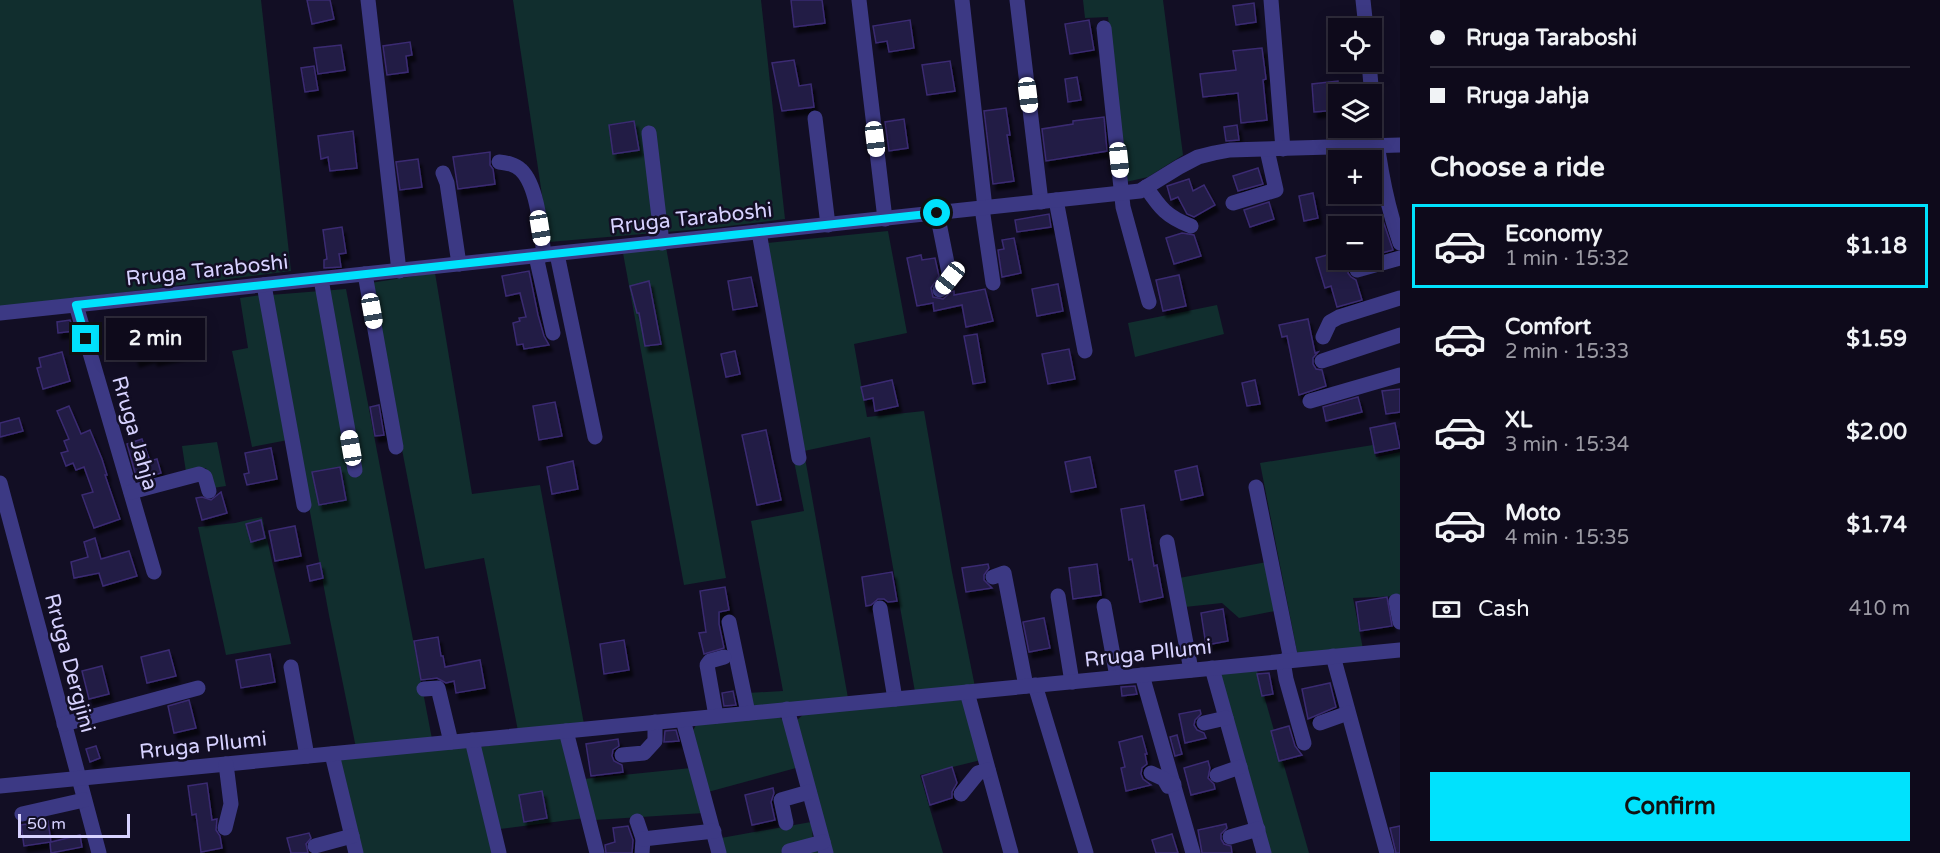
<!DOCTYPE html>
<html lang="en">
<head>
<meta charset="utf-8">
<style>
  :root { --surface:#0e0a1b; --page:#171324; --text:#f1f3f6; --muted:#9b9aa3; --line:#2e2b3a; --accent:#00e2fd }
  body { margin:0; font-family:"Varela Round",sans-serif; background:var(--page); color:var(--text); height:100vh; display:flex; flex-direction:column; font-size:22px; white-space:nowrap }
  * { box-sizing:border-box; margin:0 }
  p { font-size:20px; color:var(--muted) }
  .icon { flex:none; width:33px; height:33px; fill:none; stroke:currentColor; stroke-width:2; stroke-linecap:round; stroke-linejoin:round }
  .map { position:relative; flex:1; overflow:hidden }
  .details { display:flex; flex-direction:column; background:var(--surface); width:540px }
  .details>* { flex:none }
  .hud { display:grid; align-content:center; height:132px; padding:0 30px; background:var(--surface) }
  .buttons { position:absolute; left:1328px; top:18px; display:grid; gap:12px }
  .buttons a { display:grid; place-items:center; width:54px; height:54px; border-radius:0px; background:var(--surface); box-shadow:0 3px 15px #0003,0 0 0 2px var(--line); font-size:30px }
  .scale { position:absolute; left:18px; bottom:15px; width:112px; box-sizing:border-box; padding-left:6px; border:3px solid #d7d2ff; border-top:0; font-size:16px; line-height:21px; white-space:nowrap; color:#d7d2ff; -webkit-text-stroke:4px #120e24; paint-order:stroke }
  .end { position:absolute; width:27px; height:27px; margin:-14px; border:8px solid #00e2fd; background:#111; box-shadow:0 0 0 3px #111 }
  .from { border-radius:50% }
  .bubble { position:absolute; height:42px; border-radius:0px; background:var(--surface); box-shadow:0 3px 15px #0003,0 0 0 2px var(--line); font-size:20px; font-weight:700; line-height:42px; text-align:center }
  .car { position:absolute; width:18px; height:36px; margin:-18px -9px; border-radius:8px; box-shadow:0 0 4px 2px #0007; background:linear-gradient(#fff 24%,#345 0 40%,#fff 0 76%,#345 0 86%,#fff 0) }
  .hud b { display:flex; align-items:center; gap:21px; height:57px; font-size:22px }
  .hud b+b { border-top:2px solid var(--line) }
  .hud i { width:15px; height:15px; background:var(--text) }
  ul { padding:0; list-style:none }
  li { display:flex; align-items:center; gap:18px; height:84px; margin:0 12px 9px; padding:0 18px; border:3px solid transparent; border-radius:0px }
  li div { flex:1 }
  li b { display:block; font-size:22px }
  li em { font-style:normal; font-weight:700 }
  li.on { border-color:var(--accent) }
  li>.icon { width:54px; height:54px; stroke-width:1.5 }
  h2 { padding:0 30px; font-size:27px; line-height:72px }
  .pay { display:flex; align-items:center; gap:15px; height:66px; padding:0 30px; font-size:22px }
  .pay p { margin-inline-start:auto }
  .action { display:flex; gap:12px; margin-top:auto; padding:12px 30px }
  .action a { flex:1; height:69px; border-radius:0px; background:var(--accent); color:#111; font-size:24px; font-weight:700; line-height:69px; text-align:center }
  main { display:flex; flex:1; min-height:0 }
  .map>svg:first-child { display:block }
</style>
</head>
<body>
<main>
<div class="map">
<svg width="1400" height="853" viewBox="0 0 1400 853">
  <defs>
    <filter id="shadow"><feDropShadow dx="3.5" dy="6" stdDeviation="1.5" flood-color="#0009"/></filter>
  </defs>
  <rect width="100%" height="100%" fill="#120e24"/>
  <g fill="#112e2e">
    <path d="M0 0H261L291 271 0 308Z"/>
    <path d="M513 0H761L785 219 713 228 549 242Z"/>
    <path d="M1083 0H1163L1183 155 1148 177 1126 182 1108 17 1085 18Z"/>
    <path d="M888 231 907 333 854 344 867 417 924 411 952 572 975 687 915 692 870 437 804 451 767 243Z"/>
    <path d="M666 247 726 578 684 585 623 253Z"/>
    <path d="M435 273 472 494 540 485 584 724 518 731 484 558 425 569 370 283Z"/>
    <path d="M346 289 432 739 356 748 329 615 270 295Z"/>
    <path d="M262 295 288 440 252 447 232 351 248 348 240 298Z"/>
    <path d="M1217 305 1224 334 1135 357 1128 323Z"/>
    <path d="M217 442 226 486 213 488 206 468 186 472 182 446Z"/>
    <path d="M1373 445 1376 457 1400 452V596L1353 598 1363 649 1298 657 1260 463Z"/>
    <path d="M805 458 848 698 751 709 747 693 783 691 751 521 804 511 794 461Z"/>
    <path d="M262 517 291 644 226 655 198 527 235 523Z"/>
    <path d="M1267 562 1275 611 1239 618 1222 603 1185 607 1179 578Z"/>
    <path d="M1257 671 1309 853H1267L1220 679 1222 674Z"/>
    <path d="M962 700 981 760 920 775 943 853H830L796 721 805 713Z"/>
    <path d="M779 717 783 720 796 768 708 792 692 732 696 725Z"/>
    <path d="M560 737 564 739 585 818 500 829 480 747Z"/>
    <path d="M469 747 495 853H360L337 758Z"/>
    <path d="M691 768 704 813 594 820 584 779Z"/>
    <path d="M811 822C814 834 810 844 819 853H725L721 838Z"/>
  </g>
  <g fill="#231a45" stroke="#3a2c72" stroke-width="1.5" filter="url(#shadow)">
    <path d="M307 0H330L334 19 312 24Z"/>
    <path d="M791 0H822L825 23 794 27Z"/>
    <path d="M1254 3 1256 22 1236 25 1233 6Z"/>
    <path d="M910 20 914 48 889 52 887 41 876 43 873 26Z"/>
    <path d="M1089 20 1094 50 1070 54 1065 24Z"/>
    <path d="M410 42 412 55 406 56 408 72 387 75 383 46Z"/>
    <path d="M341 45 345 70 318 74 314 48Z"/>
    <path d="M1262 48 1266 79 1263 80 1267 120 1241 123 1238 93 1203 97 1200 74 1236 70 1233 51Z"/>
    <path d="M794 60 799 86 811 84 814 107 782 111 772 63Z"/>
    <path d="M950 61 955 91 927 95 922 65Z"/>
    <path d="M314 66 318 90 305 92 301 68Z"/>
    <path d="M1077 77 1081 100 1068 102 1065 79Z"/>
    <path d="M1338 81V110L1314 112 1312 84Z"/>
    <path d="M1006 108 1010 135H1007L1014 181 993 184 984 111Z"/>
    <path d="M1104 117 1107 151 1046 161 1042 129 1073 124V121Z"/>
    <path d="M904 119 908 148 889 151 885 122Z"/>
    <path d="M634 121 639 150 613 154 609 125Z"/>
    <path d="M1237 125 1239 140 1226 141 1224 127Z"/>
    <path d="M353 131 357 168 330 171 328 157 321 159 318 136Z"/>
    <path d="M490 152V165L493 169 495 184 458 189 453 157Z"/>
    <path d="M418 159 422 187 400 190 396 162Z"/>
    <path d="M1258 168 1263 184 1238 191 1233 176Z"/>
    <path d="M1189 179 1193 191 1204 185 1215 205 1194 217 1187 214 1178 197 1171 200 1167 186Z"/>
    <path d="M1313 193 1318 218 1304 221 1299 196Z"/>
    <path d="M1269 202 1274 219 1250 227 1244 210Z"/>
    <path d="M1049 214 1051 227 1017 232 1015 220Z"/>
    <path d="M1382 218 1393 250 1371 256V222Z"/>
    <path d="M342 227 346 253 339 254 341 267 324 268V260L327 259 323 230Z"/>
    <path d="M1182 233 1194 235 1201 256 1174 264 1166 238Z"/>
    <path d="M1014 238 1021 273 1002 277 998 250 1004 249 1002 240Z"/>
    <path d="M1338 252V260H1350L1348 273 1351 277 1356 280 1362 300 1337 307 1331 286 1325 288 1316 258Z"/>
    <path d="M921 255 922 260 935 258 939 276 931 288 933 297 943 299 951 292 954 291V295L985 289 993 321 966 327 962 305 934 311 933 303 917 306 907 258Z"/>
    <path d="M529 271 538 315 544 336 549 345 524 349 523 344 517 345 513 323 520 321 519 318 526 317 520 293 506 296 502 276Z"/>
    <path d="M1179 275 1186 306 1163 311 1156 280Z"/>
    <path d="M751 277 757 306 733 310 728 281Z"/>
    <path d="M649 281 661 344 645 346 639 313H637L630 286Z"/>
    <path d="M1058 284 1063 311 1037 316 1032 289Z"/>
    <path d="M1308 319 1315 353 1318 352 1313 358V364L1316 369 1322 370 1326 386 1299 395 1287 336 1282 337 1279 325Z"/>
    <path d="M70 320 74 331 58 333 57 322Z"/>
    <path d="M177 326 182 354 154 360 153 356 136 361 132 347 150 342 148 332Z"/>
    <path d="M977 334 985 382 973 384 964 336Z"/>
    <path d="M1069 349 1075 379 1048 384 1042 354Z"/>
    <path d="M735 351 740 374 726 377 721 354Z"/>
    <path d="M62 352 70 381 43 389 37 368 41 367 39 358Z"/>
    <path d="M892 380 898 406 875 411 873 398 864 400 861 387Z"/>
    <path d="M1255 380 1260 404 1247 406 1242 383Z"/>
    <path d="M1400 389V412L1386 414 1382 391Z"/>
    <path d="M1358 397 1362 412 1326 421 1323 407Z"/>
    <path d="M555 402 562 436 539 440 533 406Z"/>
    <path d="M379 405 384 435 375 436 370 407Z"/>
    <path d="M69 406 81 434 90 430 102 459 107 475H105L120 519 94 528 82 495 93 492 84 467 76 470 73 463 66 466 61 453 68 451 64 441 69 439 57 411Z"/>
    <path d="M19 418 23 431 0 437V423Z"/>
    <path d="M1395 423 1400 448 1375 453 1370 428Z"/>
    <path d="M766 430 781 500 757 505 742 435Z"/>
    <path d="M142 439 150 461 157 459 161 473 137 480 127 444Z"/>
    <path d="M271 448 277 479 247 485 244 474 249 473 245 453Z"/>
    <path d="M1090 457 1096 487 1071 492 1065 462Z"/>
    <path d="M573 461 578 489 552 494 547 467Z"/>
    <path d="M1197 466 1203 495 1181 500 1175 471Z"/>
    <path d="M340 467 346 500 319 505 312 472Z"/>
    <path d="M221 492 227 513 202 520 196 498 202 497 211 500Z"/>
    <path d="M1144 505 1154 566 1157 565 1163 597 1140 602 1132 559 1129 560 1121 509Z"/>
    <path d="M261 520 265 538 251 542 246 524Z"/>
    <path d="M295 526 301 556 275 561 269 531Z"/>
    <path d="M95 538 101 559 129 551 137 576 103 586 99 573 74 578 71 562 88 557 84 542Z"/>
    <path d="M320 563 323 578 310 581 307 566Z"/>
    <path d="M988 564 989 568 984 575V580L992 588 966 592 962 568Z"/>
    <path d="M1097 564 1101 595 1073 599 1069 568Z"/>
    <path d="M892 572 897 601 888 602 884 599H878L871 605 866 606 862 577Z"/>
    <path d="M725 587 729 610 719 612V624L724 648 704 654 699 633 706 632 700 591Z"/>
    <path d="M1387 597 1392 626 1360 631 1356 602Z"/>
    <path d="M1223 609 1228 641 1206 645 1201 613Z"/>
    <path d="M1044 618 1050 648 1029 652 1023 622Z"/>
    <path d="M438 637 441 656H443L445 667 480 660 485 688 456 693 454 681 446 683 437 678 421 680 414 641Z"/>
    <path d="M624 640 629 670 604 674 600 644Z"/>
    <path d="M169 650 176 676 147 683 141 657Z"/>
    <path d="M270 654 275 682 241 688 236 660Z"/>
    <path d="M102 666 109 694 89 699 82 671Z"/>
    <path d="M1269 673 1273 694 1262 696 1257 674Z"/>
    <path d="M1330 683 1336 707 1308 719 1302 689Z"/>
    <path d="M1135 686 1137 694 1122 696 1121 687Z"/>
    <path d="M733 691 736 705 724 706 722 693Z"/>
    <path d="M189 700 196 728 174 733 168 706Z"/>
    <path d="M1200 710 1201 714 1195 720 1194 725 1197 730 1204 733 1206 738 1185 743 1179 714Z"/>
    <path d="M1289 726 1295 746 1302 755 1279 761 1271 731Z"/>
    <path d="M676 730 679 741 664 742 665 731Z"/>
    <path d="M1177 735 1182 754 1175 756 1170 737Z"/>
    <path d="M1142 736 1147 754H1145L1147 764 1142 768 1141 774 1143 779 1151 785 1126 791 1121 768 1125 767 1119 742Z"/>
    <path d="M618 739 619 746 613 750 612 756 614 761 622 765 623 772 591 776 586 744Z"/>
    <path d="M96 746 100 758 90 762 86 749Z"/>
    <path d="M1208 761 1210 768 1208 778 1214 784 1215 789 1191 795 1184 768Z"/>
    <path d="M952 767 957 783 952 792V798L930 805 922 776Z"/>
    <path d="M207 783 212 820 217 819 216 830 220 836 222 848 201 852 196 814 192 815 188 786Z"/>
    <path d="M773 788 774 793 771 802 775 820 752 825 745 795Z"/>
    <path d="M542 791 547 818 524 822 519 795Z"/>
    <path d="M48 821 51 842 80 835 82 847 51 853 50 842 24 846 21 825Z"/>
    <path d="M1226 824 1227 828 1221 834V839L1224 844 1231 846 1232 853H1202L1198 830Z"/>
    <path d="M628 826 633 840 632 853H606L605 845 615 842 613 828Z"/>
    <path d="M1400 826V853H1396L1390 828Z"/>
    <path d="M309 833 311 838 306 844 308 853H291L287 838Z"/>
    <path d="M1172 834 1178 853H1156L1152 840Z"/>
  </g>
  <g fill="none" stroke-linecap="round" stroke-linejoin="round">
    <g stroke="#3c3984" stroke-width="15">
      <path d="M368 0 399 271"/>
      <path d="M859 0 885 219"/>
      <path d="M962 0 985 208"/>
      <path d="M1017 0 1041 202"/>
      <path d="M1271 0 1283 149"/>
      <path d="M1363 0 1366 28"/>
      <path d="M1104 28 1123 207 1149 302"/>
      <path d="M1369 62C1374 123 1379 184 1400 243"/>
      <path d="M815 118 828 225"/>
      <path d="M649 133 662 243"/>
      <path d="M499 162C507 163 515 164 521 170 538 186 541 232 544 255"/>
      <path d="M443 173 447 183 459 264"/>
      <path d="M1146 187C1160 208 1167 217 1191 226"/>
      <path d="M1056 200 1085 351"/>
      <path d="M1233 203 1276 190 1267 150"/>
      <path d="M982 208 993 283"/>
      <path d="M937 213 950 278 940 290"/>
      <path d="M759 232 799 458"/>
      <path d="M557 254 595 437"/>
      <path d="M536 256 553 333"/>
      <path d="M1357 270 1400 258"/>
      <path d="M365 274 396 447"/>
      <path d="M321 279 355 470"/>
      <path d="M264 285 304 505"/>
      <path d="M76 305 154 572"/>
      <path d="M0 313 1140 191 1179 167 1198 157 1214 153 1230 150 1400 145"/>
      <path d="M1323 337 1330 322 1339 317 1400 298"/>
      <path d="M1322 361 1400 335"/>
      <path d="M1310 401 1400 375"/>
      <path d="M0 483 99 853"/>
      <path d="M1256 487 1291 660"/>
      <path d="M131 492 199 474 205 477 209 491"/>
      <path d="M1167 542 1191 670"/>
      <path d="M993 577 1004 573 1026 686"/>
      <path d="M1058 596 1072 682"/>
      <path d="M1396 601 1400 622"/>
      <path d="M1104 606 1117 677"/>
      <path d="M880 608 895 699"/>
      <path d="M729 622 748 713"/>
      <path d="M1333 656 1387 853"/>
      <path d="M1283 661 1286 679 1304 743"/>
      <path d="M291 667 307 756"/>
      <path d="M1212 668 1264 853"/>
      <path d="M1142 675 1193 853"/>
      <path d="M1035 685 1086 853"/>
      <path d="M424 689 438 688 451 742"/>
      <path d="M967 692 1011 853"/>
      <path d="M787 709 826 853"/>
      <path d="M716 716 707 665 710 661 724 657"/>
      <path d="M683 720 719 853"/>
      <path d="M1204 723 1226 718"/>
      <path d="M1320 723 1348 713"/>
      <path d="M64 724 198 688"/>
      <path d="M566 731 597 853"/>
      <path d="M472 740 499 853"/>
      <path d="M332 754 356 853"/>
      <path d="M622 755 644 753 655 741V722"/>
      <path d="M1151 773 1164 779 1168 786 1174 784"/>
      <path d="M1217 775 1240 767"/>
      <path d="M0 786 1400 650"/>
      <path d="M961 794 978 773 988 770"/>
      <path d="M22 814 84 800"/>
      <path d="M637 821 643 839 642 853"/>
      <path d="M786 823 781 800 809 792"/>
      <path d="M225 828 231 804 226 764"/>
      <path d="M1230 837 1258 829"/>
      <path d="M643 839 714 831"/>
      <path d="M315 846 352 836"/>
      <path d="M789 851 823 842"/>
    </g>
  </g>
  <g fill="none" stroke-linecap="round" stroke-linejoin="round">
    <path stroke="#00e2fd" stroke-width="8" d="M86 339 76 305 937 213"/>
  </g>
  <g text-anchor="middle" stroke-width="5" stroke-linejoin="round" paint-order="stroke">
    <g font-size="21" fill="#d7d2ff" stroke="#120e24">
      <text transform="translate(691 218) rotate(-6)" y="7">Rruga Taraboshi</text>
      <text transform="translate(207 270) rotate(-6)" y="7">Rruga Taraboshi</text>
      <text transform="translate(135 433) rotate(74)" y="7">Rruga Jahja</text>
      <text transform="translate(1148 653) rotate(-6)" y="7">Rruga Pllumi</text>
      <text transform="translate(70 663) rotate(75)" y="7">Rruga Dergjini</text>
      <text transform="translate(203 745) rotate(-6)" y="7">Rruga Pllumi</text>
    </g>
  </g>
</svg>
<div class="buttons">
<a><svg class="icon" aria-label="locate" viewBox="0 0 24 24"><circle cx="12" cy="12" r="6"/><path d="M12 2v4M12 18v4M2 12h4M18 12h4"/></svg></a>
<a><svg class="icon" aria-label="layers" viewBox="0 0 24 24"><path d="M12 4l9 5-9 5-9-5zM3 14l9 5 9-5"/></svg></a>
<a>+</a>
<a>−</a>
</div>
<div class="scale">50 m</div>
<i class="end from" style="left:937px;top:213px"></i>
<i class="end" style="left:86px;top:339px"></i>
<div class="bubble" style="left:106px;top:318px;width:99px">2 min</div>
<i class="car" style="left:1028px;top:95px;rotate:173deg"></i>
<i class="car" style="left:875px;top:139px;rotate:173deg"></i>
<i class="car" style="left:1119px;top:160px;rotate:174deg"></i>
<i class="car" style="left:540px;top:228px;rotate:171deg"></i>
<i class="car" style="left:950px;top:278px;rotate:218deg"></i>
<i class="car" style="left:372px;top:311px;rotate:170deg"></i>
<i class="car" style="left:351px;top:448px;rotate:350deg"></i>
</div>
<section class="details">
<div class="hud">
<b><i class="from"></i>Rruga Taraboshi</b>
<b><i></i>Rruga Jahja</b>
</div>
<h2>Choose a ride</h2>
<ul>
<li class="on"><svg class="icon" aria-label="car" viewBox="0 0 24 24"><path d="M5 17H2v-5l4-1 3-4h7l3 4 3 1v5h-3M9 17h6M6 11h13"/><circle cx="7" cy="17" r="2"/><circle cx="17" cy="17" r="2"/></svg><div><b>Economy</b><p>1 min · 15:32</p></div><em>$1.18</em></li>
<li><svg class="icon" aria-label="car" viewBox="0 0 24 24"><path d="M5 17H2v-5l4-1 3-4h7l3 4 3 1v5h-3M9 17h6M6 11h13"/><circle cx="7" cy="17" r="2"/><circle cx="17" cy="17" r="2"/></svg><div><b>Comfort</b><p>2 min · 15:33</p></div><em>$1.59</em></li>
<li><svg class="icon" aria-label="car" viewBox="0 0 24 24"><path d="M5 17H2v-5l4-1 3-4h7l3 4 3 1v5h-3M9 17h6M6 11h13"/><circle cx="7" cy="17" r="2"/><circle cx="17" cy="17" r="2"/></svg><div><b>XL</b><p>3 min · 15:34</p></div><em>$2.00</em></li>
<li><svg class="icon" aria-label="car" viewBox="0 0 24 24"><path d="M5 17H2v-5l4-1 3-4h7l3 4 3 1v5h-3M9 17h6M6 11h13"/><circle cx="7" cy="17" r="2"/><circle cx="17" cy="17" r="2"/></svg><div><b>Moto</b><p>4 min · 15:35</p></div><em>$1.74</em></li>
</ul>
<div class="pay"><svg class="icon" aria-label="cash" viewBox="0 0 24 24"><path d="M3 7h18v10H3z"/><circle cx="12" cy="12" r="2"/></svg>Cash<p>410 m</p></div>
<div class="action"><a>Confirm</a></div>
</section>
</main>
</body>
</html>
